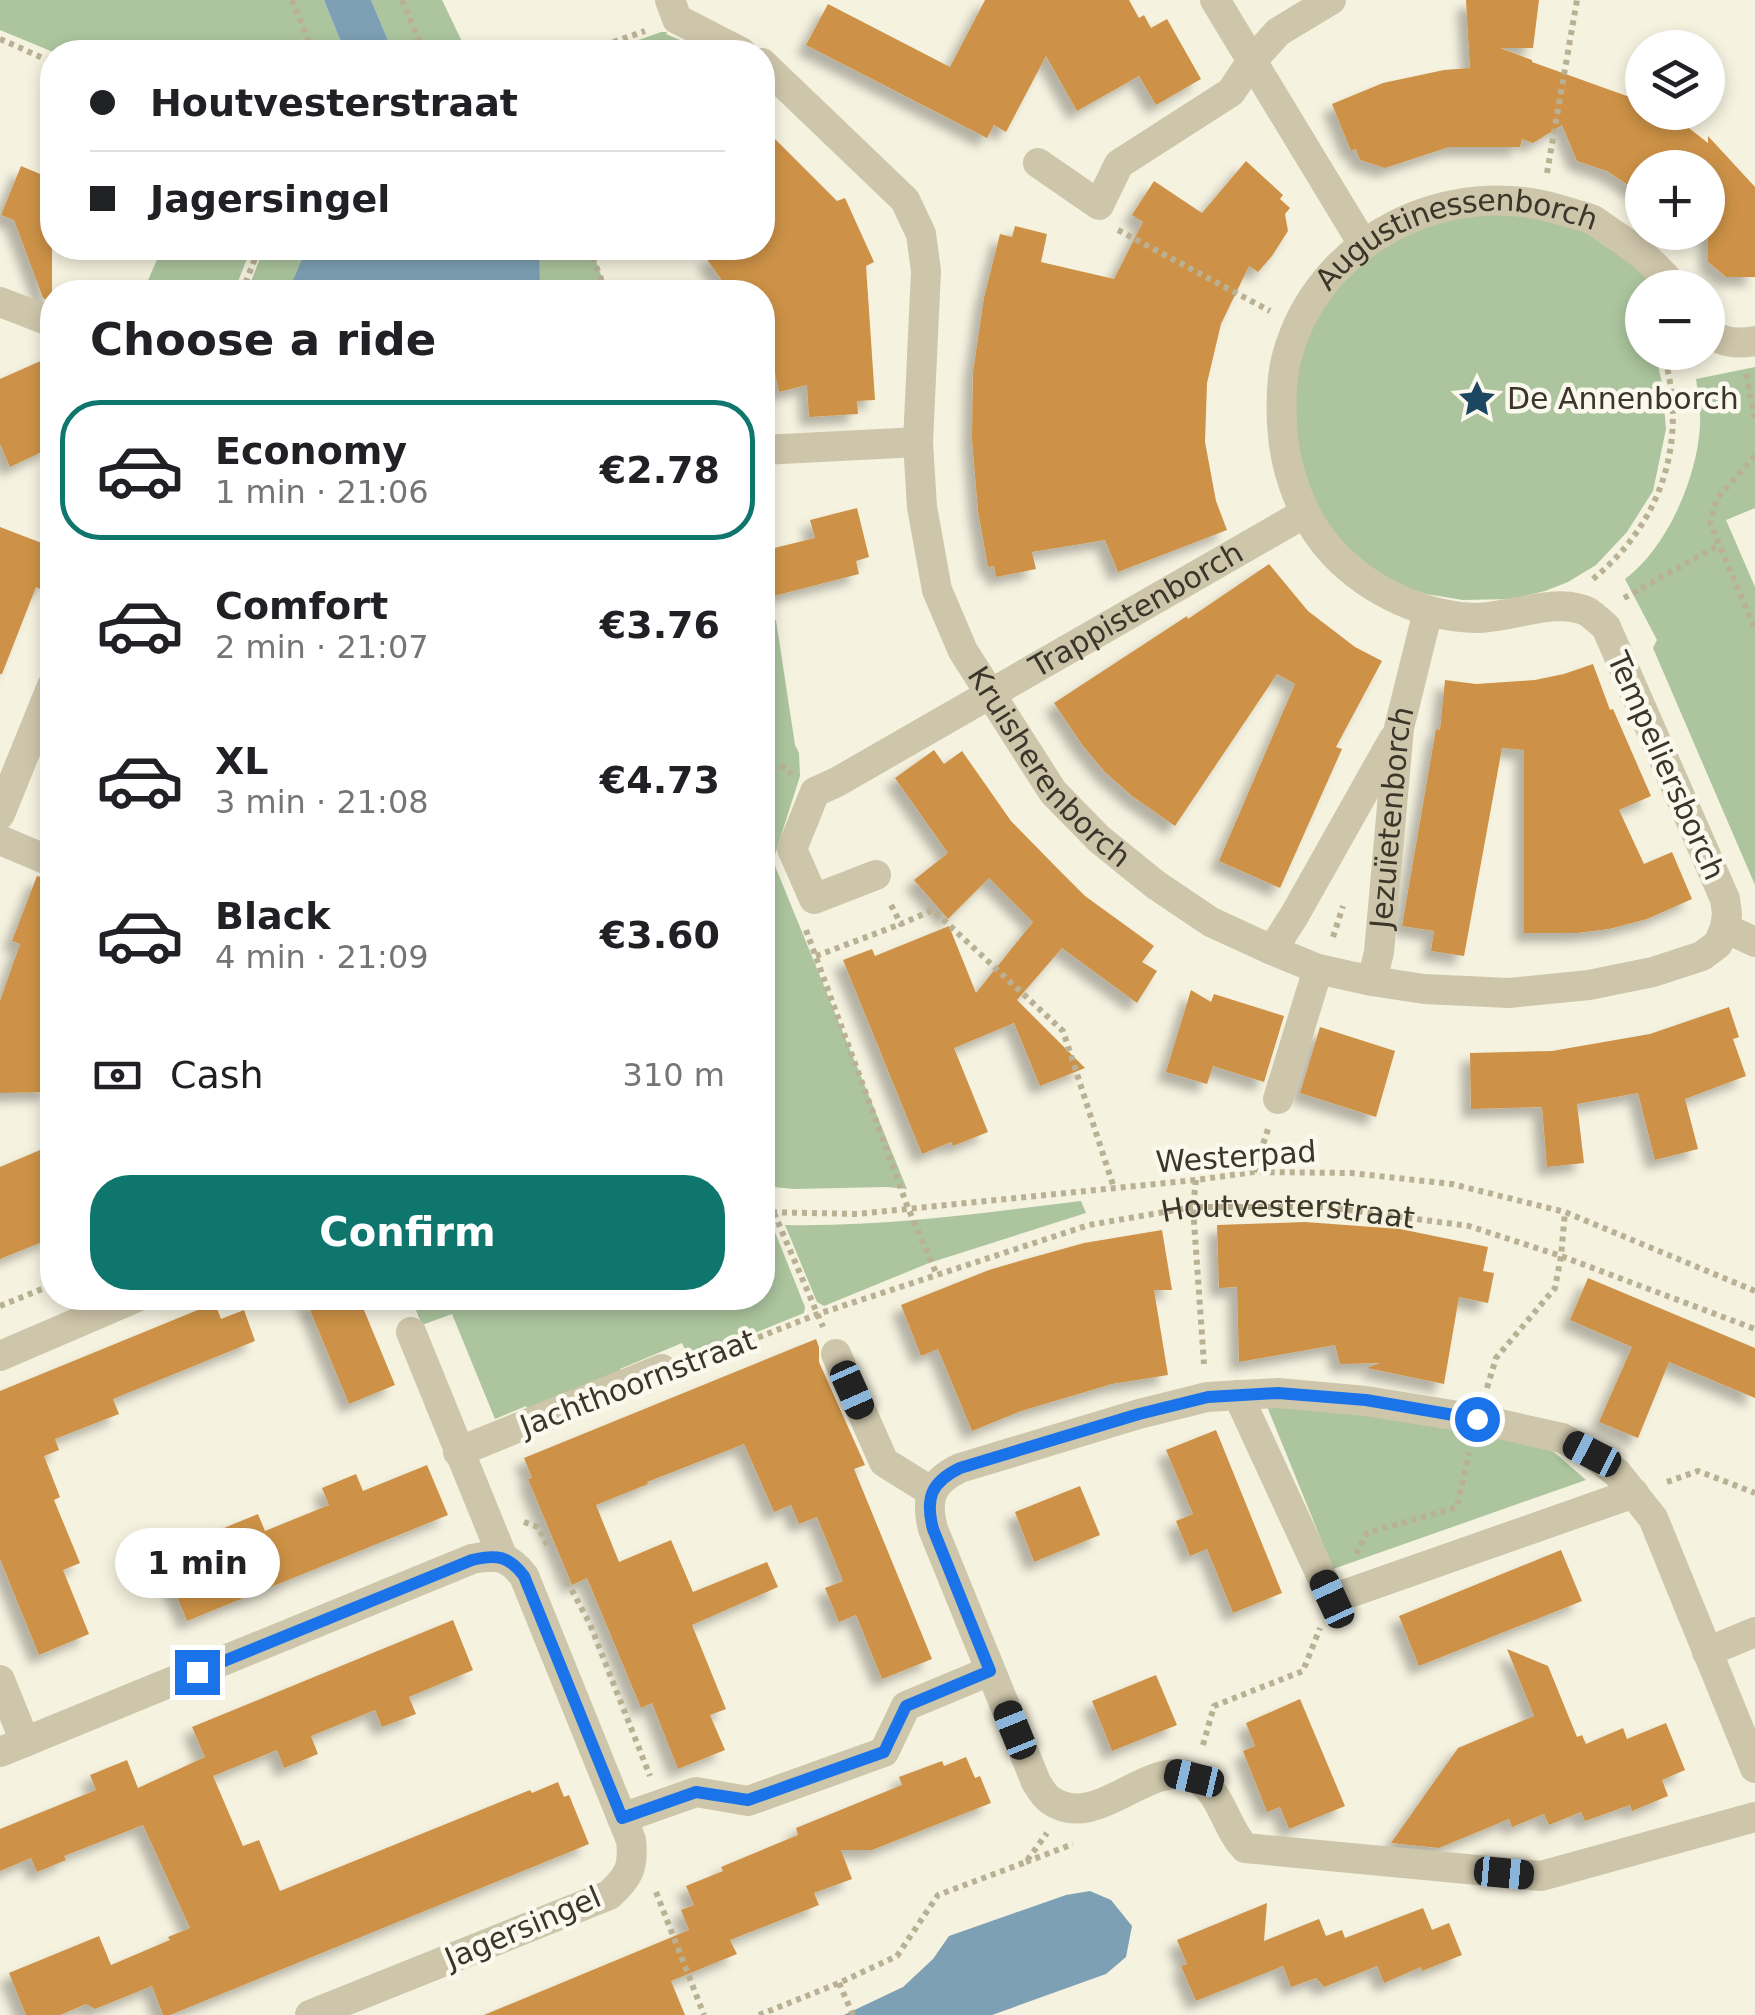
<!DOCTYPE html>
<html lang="en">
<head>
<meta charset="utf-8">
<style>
  :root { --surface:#fff; --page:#f6f6f6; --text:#202124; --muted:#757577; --line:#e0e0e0; --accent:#0f766e }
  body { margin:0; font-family:"DejaVu Sans",sans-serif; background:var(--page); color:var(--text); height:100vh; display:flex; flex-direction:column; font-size:38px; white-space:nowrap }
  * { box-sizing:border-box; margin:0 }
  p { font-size:32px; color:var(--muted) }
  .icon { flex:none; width:55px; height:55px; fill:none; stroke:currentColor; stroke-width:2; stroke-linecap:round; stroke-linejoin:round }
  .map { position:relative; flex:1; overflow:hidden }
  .drawer { position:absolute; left:40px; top:280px; width:735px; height:1030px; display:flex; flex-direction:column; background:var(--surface); border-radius:40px; box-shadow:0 5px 15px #0003 }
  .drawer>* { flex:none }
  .top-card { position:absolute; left:40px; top:40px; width:735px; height:220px; border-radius:40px; box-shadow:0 5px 15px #0003; display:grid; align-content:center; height:220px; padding:0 50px; background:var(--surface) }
  .controls { position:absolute; left:1625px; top:30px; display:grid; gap:20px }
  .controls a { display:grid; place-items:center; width:100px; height:100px; border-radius:50%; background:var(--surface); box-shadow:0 5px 15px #0003; font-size:50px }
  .end { position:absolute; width:45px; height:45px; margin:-22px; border:12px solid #1a73e8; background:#fff; box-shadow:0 0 0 5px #fff }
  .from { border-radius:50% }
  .bubble { position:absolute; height:70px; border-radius:35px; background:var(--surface); box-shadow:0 5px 15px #0003; font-size:32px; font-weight:700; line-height:70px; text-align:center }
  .car { position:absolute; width:30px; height:60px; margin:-30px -15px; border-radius:12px; box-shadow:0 0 8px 2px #0007; background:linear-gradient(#222 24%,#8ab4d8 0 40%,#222 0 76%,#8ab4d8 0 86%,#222 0) }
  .top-card b { display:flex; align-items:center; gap:35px; height:95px; font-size:38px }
  .top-card b+b { border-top:2px solid var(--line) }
  .top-card i { width:25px; height:25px; background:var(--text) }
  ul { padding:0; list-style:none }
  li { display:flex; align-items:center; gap:30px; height:140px; margin:0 20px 15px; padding:0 30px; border:5px solid transparent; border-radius:40px }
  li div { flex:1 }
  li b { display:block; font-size:38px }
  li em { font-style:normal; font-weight:700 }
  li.active { border-color:var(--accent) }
  li>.icon { width:90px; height:90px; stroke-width:1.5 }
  h2 { padding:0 50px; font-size:45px; line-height:120px }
  .pay { display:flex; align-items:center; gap:25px; height:110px; padding:0 50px; font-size:38px }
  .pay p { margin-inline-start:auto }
  .primary-button { display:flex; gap:20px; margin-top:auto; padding:20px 50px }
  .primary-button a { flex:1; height:115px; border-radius:40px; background:var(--accent); color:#fff; font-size:40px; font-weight:700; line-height:115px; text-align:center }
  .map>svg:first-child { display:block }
</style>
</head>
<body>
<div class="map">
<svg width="1755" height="2015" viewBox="0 0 1755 2015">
  <defs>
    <filter id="shadow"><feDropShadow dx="-9" dy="9" stdDeviation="5" flood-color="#0004"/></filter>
  </defs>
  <rect width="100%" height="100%" fill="#f5f2e0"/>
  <g fill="#acc59e">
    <path d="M0 0H324L345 52H53L0 30Z"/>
    <path d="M371 0H442L467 52H393Z"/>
    <path d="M661 32H667L666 34 708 52H605Z"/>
    <path d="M1494 212C1520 217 1548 219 1573 226 1604 235 1635 264 1656 287L1642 288V352L1689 353 1657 361 1662 383 1666 429 1653 491 1627 532 1596 565 1568 582 1545 591 1512 599 1463 600 1426 594 1386 581 1356 555 1330 530 1315 506 1295 446 1293 386 1313 320 1347 272 1426 222Z"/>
    <path d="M162 248H251L234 292H143Z"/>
    <path d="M264 248H611L596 261 607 292H247Z"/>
    <path d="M1755 367V508L1726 520 1755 587V885L1653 648 1657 640 1625 579C1667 548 1697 478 1700 426 1701 410 1698 394 1696 379Z"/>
    <path d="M776 620 795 745 799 753 800 776 773 861 907 1189 887 1187 794 1189 763 1186 762 622Z"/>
    <path d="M1081 1201 1086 1213 929 1263 824 1306 817 1302 785 1225C887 1227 981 1213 1081 1201Z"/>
    <path d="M763 1226 773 1227 805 1307 804 1313 690 1359 682 1343 620 1369 623 1377 530 1415 526 1406 495 1419 452 1314 422 1325 411 1298H762Z"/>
    <path d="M1266 1404 1310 1405 1500 1433 1554 1452 1586 1480 1333 1569Z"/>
  </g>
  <g fill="#7da0b4">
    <path d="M324 0H371L393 52H345Z"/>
    <path d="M307 248H539L540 292H288Z"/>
    <path d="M1090 1891 1111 1900 1132 1926 1126 1957 1106 1974 992 2015H844L903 1987 933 1959 949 1936 1066 1895Z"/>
  </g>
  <g fill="#cd9246" filter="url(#shadow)">
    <path d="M985 0H1129L1139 18 1144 15 1151 28 1167 19 1201 79 1156 105 1139 76 1077 111 1046 56 1006 132 994 125 987 138 806 45 828 4 950 67Z"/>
    <path d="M1466 0H1539L1533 48H1500L1532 60V62L1638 100 1642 102V112H1661L1685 125 1708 143V136L1755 187V277H1726L1708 262V168H1642V194L1607 171 1577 161 1562 125 1533 143 1522 139 1520 147H1449L1385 168 1360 160 1356 149 1351 151 1332 104 1383 83 1444 70 1470 68Z"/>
    <path d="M762 126 837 201 845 198 874 262 866 266 875 400 857 401 858 414 809 417 807 385 779 392 773 363 762 366V292H730L706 258 732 248H762Z"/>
    <path d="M1246 161 1283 195 1280 199 1290 208 1285 214 1288 231 1272 256 1258 272 1249 266 1221 324 1207 383 1205 442 1216 501 1227 530 1118 572 1105 540 1032 552 1036 569 996 577 994 566 988 567 978 511 972 439 973 372 984 298 1000 234 1012 237 1015 226 1047 234 1041 262 1114 279 1143 222 1132 215 1154 181 1202 213Z"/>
    <path d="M21 166 52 179V302L43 298 14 220 1 215Z"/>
    <path d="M52 356V375L44 397 52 417V447L10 467 0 444V379Z"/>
    <path d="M857 508 869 557 856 561 859 574 762 599V551L815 538 810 520Z"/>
    <path d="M0 527 52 547V575L46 579 42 590 36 587 2 674H0Z"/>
    <path d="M1269 564 1308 611 1355 647 1382 661 1336 747 1342 749 1280 888 1219 861 1295 684 1277 674 1175 826 1132 796 1105 772 1083 746 1054 703 1187 616 1188 619Z"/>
    <path d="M1593 664 1610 710 1613 709 1651 796 1619 810 1644 864 1672 852 1692 899 1647 919 1609 929 1577 933H1524V750L1502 748 1464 956 1431 951 1434 931 1402 926 1436 729 1440 730 1445 680 1476 684 1535 680 1564 674Z"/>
    <path d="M934 750 944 764 962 751 1011 821 1057 868 1085 896 1154 946 1142 962 1157 971 1137 1003 1062 948 1017 1000 1085 1068 1040 1086 1014 1023 954 1048 988 1132 953 1146 951 1142 922 1154 843 960 872 949 875 956 949 926 976 993 1033 922 989 878 948 919 914 880 948 853 895 778Z"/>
    <path d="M37 876 52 880 50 1092 0 1093V1001L20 944 12 941Z"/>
    <path d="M1191 990 1211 1002 1214 994 1284 1016 1264 1082 1213 1066 1207 1084 1166 1072Z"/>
    <path d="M1729 1007 1739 1037 1733 1039 1746 1076 1685 1099 1698 1149 1655 1160 1638 1093 1577 1104 1584 1163 1547 1167 1542 1107 1471 1109 1470 1053 1552 1051 1650 1034Z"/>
    <path d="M1320 1027 1395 1051 1376 1117 1300 1093Z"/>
    <path d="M52 1145V1238L0 1259V1167Z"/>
    <path d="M1305 1222 1400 1229 1488 1247 1483 1271 1494 1273 1488 1303 1459 1297 1444 1384 1367 1368 1380 1363 1340 1364 1335 1345 1239 1362 1237 1287 1219 1288 1217 1225Z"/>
    <path d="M1162 1230 1172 1290H1154L1168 1375 1112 1384 1021 1411 972 1431 938 1349 921 1356 901 1305 989 1270 1023 1260 1084 1243Z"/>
    <path d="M1588 1278 1755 1348V1398L1669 1362 1638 1438 1599 1422 1632 1347 1570 1320Z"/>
    <path d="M305 1298H359L395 1385 349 1404Z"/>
    <path d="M215 1303 221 1319 244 1310 255 1341 113 1399 119 1414 55 1439 59 1450 44 1456 60 1497 54 1500 80 1563 63 1570 89 1634 39 1655 0 1559V1391Z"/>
    <path d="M816 1339 819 1347V1362L865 1465 854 1469 932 1659 882 1679 856 1615 839 1622 825 1588 843 1581 817 1517 799 1524 791 1505 774 1512 744 1444 647 1482 648 1484 596 1505 619 1562 671 1540 693 1592 767 1562 778 1587 692 1625 726 1709 710 1715 725 1750 678 1769 652 1703 641 1708 587 1578 572 1585 528 1479 532 1478 524 1458Z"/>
    <path d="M1216 1430 1282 1593 1233 1613 1207 1549 1190 1556 1176 1521 1193 1514 1166 1450Z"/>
    <path d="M427 1465 448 1515 187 1621 167 1572 231 1546 224 1528 258 1514 265 1531 329 1505 322 1488 356 1474 363 1491Z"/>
    <path d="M1080 1486 1100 1535 1034 1562 1015 1512Z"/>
    <path d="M1561 1550 1582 1601 1419 1666 1399 1616Z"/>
    <path d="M453 1620 473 1670 409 1697 416 1714 382 1727 375 1710 311 1736 318 1754 284 1768 277 1750 213 1776 243 1846 259 1840 280 1891 530 1790 532 1793 558 1782 564 1797 569 1795 589 1844 170 2015H163L152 1986 95 2009 86 2004 60 2015H26L9 1973 99 1936 111 1965 170 1940 168 1937 190 1928 143 1825 64 1856 66 1860 37 1872 31 1858 0 1871V1829L96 1790 90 1775 127 1760 138 1788 205 1757 192 1727Z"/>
    <path d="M1507 1649 1548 1666 1577 1737 1582 1735 1586 1744 1623 1728 1627 1739 1666 1723 1685 1770 1662 1780 1668 1796 1632 1811 1630 1805 1585 1821 1581 1812 1549 1825 1544 1814 1512 1827 1509 1819 1439 1848 1391 1843 1458 1748 1534 1716Z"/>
    <path d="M1156 1675 1177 1725 1112 1751 1092 1701Z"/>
    <path d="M1300 1699 1345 1806 1289 1829 1280 1807 1267 1812 1243 1751 1255 1746 1246 1723Z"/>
    <path d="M966 1757 975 1778 980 1776 991 1803 872 1850H841L852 1879 814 1893 819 1905 730 1940 737 1954 671 1981 685 2015H484L689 1930 681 1910 694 1905 686 1886 723 1871 721 1867 798 1835 796 1828 902 1785 899 1777 942 1761 944 1766Z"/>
    <path d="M1267 1903 1264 1941 1319 1919 1326 1936 1342 1930 1345 1938 1423 1908 1432 1930 1449 1923 1462 1955 1422 1971 1421 1967 1384 1983 1377 1966 1324 1987 1316 1978 1291 1987 1283 1966 1196 2001 1181 1966 1187 1964 1177 1940Z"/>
  </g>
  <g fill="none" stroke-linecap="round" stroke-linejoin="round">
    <g stroke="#bab195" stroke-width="6" stroke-dasharray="5 5" stroke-linecap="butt">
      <path d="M292 0 313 52"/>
      <path d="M402 0 424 52"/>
      <path d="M0 39 52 62"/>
      <path d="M585 52 645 31"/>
      <path d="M1547 173 1577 0"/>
      <path d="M1118 230 1270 311"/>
      <path d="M589 248 606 292"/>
      <path d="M242 292 259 248"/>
      <path d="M1746 374 1755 421"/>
      <path d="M1755 456 1717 498 1710 523 1755 629"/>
      <path d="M1593 579C1658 526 1686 449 1667 367L1691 359"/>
      <path d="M1624 598 1719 545"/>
      <path d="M762 772 780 765 792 774"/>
      <path d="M891 905 901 924 933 910 1063 1031 1114 1188"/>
      <path d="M806 930 908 1208 937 1275"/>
      <path d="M1333 937 1343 906"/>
      <path d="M816 956 901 924"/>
      <path d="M1254 1172 1268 1129"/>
      <path d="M1196 1180 1193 1207 1204 1364"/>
      <path d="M762 1212 857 1214 1196 1180 1254 1172 1351 1173 1452 1184 1565 1212 1755 1291"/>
      <path d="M774 1213 823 1327"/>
      <path d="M0 1306 52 1285"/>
      <path id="s1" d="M693 1363 818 1314 1089 1225 1193 1207H1326L1469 1226 1561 1256 1755 1329"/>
      <path d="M1487 1388 1496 1358 1555 1288 1561 1256 1565 1212"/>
      <path d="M1667 1482 1698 1471 1755 1493"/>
      <path d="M524 1522 538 1527 549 1548"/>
      <path d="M1356 1554 1367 1533 1457 1507 1469 1453"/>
      <path d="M567 1581 590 1624 650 1776"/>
      <path d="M1203 1745 1214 1706 1303 1671 1320 1628"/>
      <path d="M1026 1862 1073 1844"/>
      <path d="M656 1892 704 2015"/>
      <path d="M839 1983 853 2015"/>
      <path d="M759 2015 839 1983 897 1956 938 1895 1026 1862 1047 1833"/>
    </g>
    <g stroke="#cec6ab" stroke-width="30">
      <path d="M670 0 677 19 741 52"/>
      <path d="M1215 0 1363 244"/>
      <path id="s2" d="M762 63 905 200 921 234 926 271 918 442 922 507 937 590 963 651 1053 792 1099 839 1156 885 1211 922 1272 950 1318 969 1372 981 1424 989 1509 993 1589 985 1653 972 1702 956 1718 944 1725 928 1727 914 1725 899 1606 627C1600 622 1594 616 1588 612 1558 596 1510 618 1476 618 1424 617 1371 592 1335 555 1302 521 1284 469 1282 424 1281 402 1281 377 1287 356 1319 238 1450 174 1564 211 1573 214 1584 216 1593 220 1601 225 1610 232 1618 237 1639 251 1659 267 1674 288"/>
      <path d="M1038 163 1099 205 1119 164 1231 92 1251 62 1278 32 1331 0"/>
      <path d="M0 302 52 322"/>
      <path d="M1708 332C1722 343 1737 344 1755 341"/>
      <path d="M762 450 918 442"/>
      <path d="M0 814 52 686"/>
      <path d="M0 840 52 862"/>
      <path id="s3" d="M876 875 814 899 792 849 815 792 837 782 1305 513"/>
      <path d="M1725 928 1755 942"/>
      <path d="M1272 950 1294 916 1393 740"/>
      <path id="s4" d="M1372 981 1379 952 1399 728 1428 611"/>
      <path d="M1278 1099 1318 969"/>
      <path d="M411 1332 503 1558"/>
      <path d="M836 1354 884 1462 932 1492"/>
      <path d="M0 1356 135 1298"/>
      <path d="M1238 1395 1332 1599 1634 1493"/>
      <path d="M458 1452 662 1369"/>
      <path d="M1707 1652 1755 1632"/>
      <path d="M0 1680 25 1742"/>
      <path d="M0 1752 472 1559C497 1554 509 1556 524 1576L631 1840C634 1867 629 1877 609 1895L310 2015"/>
      <path d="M1755 1768 1653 1518 1617 1473 1592 1454 1562 1438 1477 1419 1366 1401 1278 1393 1207 1397 1139 1414 960 1468C931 1482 925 1498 933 1529L1036 1782C1040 1788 1044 1796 1050 1800 1098 1834 1150 1754 1197 1779 1222 1793 1225 1827 1245 1848L1541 1876 1755 1817"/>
      <path d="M622 1818 696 1792 748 1801 884 1752 906 1706 990 1671"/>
    </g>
  </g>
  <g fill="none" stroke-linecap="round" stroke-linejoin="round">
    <path stroke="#1a73e8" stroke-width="12" d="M197 1672 472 1560C497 1554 509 1556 524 1576L622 1818 696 1792 748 1800 884 1752 906 1706 990 1671 933 1529C925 1498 931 1482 960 1468L1139 1414 1208 1397 1278 1393 1366 1400 1477 1419"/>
  </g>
  <defs>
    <g id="sight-bare" transform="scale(3)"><path d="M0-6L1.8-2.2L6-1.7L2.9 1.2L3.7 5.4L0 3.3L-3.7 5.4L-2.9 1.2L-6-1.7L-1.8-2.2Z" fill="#1d4660" stroke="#fbf9ed" stroke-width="2.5" paint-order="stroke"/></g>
  </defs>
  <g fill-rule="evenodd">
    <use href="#sight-bare" x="1477" y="399"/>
  </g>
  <g text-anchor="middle" stroke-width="9" stroke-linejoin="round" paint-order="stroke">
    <g font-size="30" fill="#3b352a" stroke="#fbf9ed">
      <text dy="10" stroke="none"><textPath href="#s2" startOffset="2642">Augustinessenborch</textPath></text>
      <text dy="10" stroke="none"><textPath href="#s3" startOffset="552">Trappistenborch</textPath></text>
      <text dy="10" stroke="none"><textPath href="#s2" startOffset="805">Kruisherenborch</textPath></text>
      <text transform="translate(1666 766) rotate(66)" y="10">Tempeliersborch</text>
      <text dy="10" stroke="none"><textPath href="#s4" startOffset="165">Jezuïetenborch</textPath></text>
      <text transform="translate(1236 1157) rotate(-4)" y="10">Westerpad</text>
      <text dy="10" stroke="none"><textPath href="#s1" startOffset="620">Houtvesterstraat</textPath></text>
      <text transform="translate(638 1383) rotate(-21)" y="10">Jachthoornstraat</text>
      <text transform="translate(523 1928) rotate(-23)" y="10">Jagersingel</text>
    </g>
    <g font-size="30" fill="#3b352a" stroke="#fbf9ed" text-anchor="start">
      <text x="1507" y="409">De Annenborch</text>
    </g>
  </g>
</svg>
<div class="controls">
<a><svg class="icon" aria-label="layers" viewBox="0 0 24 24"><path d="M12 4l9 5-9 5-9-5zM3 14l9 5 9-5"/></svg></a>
<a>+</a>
<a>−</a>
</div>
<i class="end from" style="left:1477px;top:1419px"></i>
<i class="end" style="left:197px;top:1672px"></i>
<div class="bubble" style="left:115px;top:1528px;width:165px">1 min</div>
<i class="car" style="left:852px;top:1390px;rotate:156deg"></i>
<i class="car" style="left:1592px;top:1454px;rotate:297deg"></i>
<i class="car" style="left:1332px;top:1599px;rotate:335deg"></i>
<i class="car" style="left:1015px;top:1730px;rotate:338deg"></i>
<i class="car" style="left:1194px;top:1778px;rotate:283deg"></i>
<i class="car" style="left:1504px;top:1873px;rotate:95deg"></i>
<div class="top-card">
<b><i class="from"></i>Houtvesterstraat</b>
<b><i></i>Jagersingel</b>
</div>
<section class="drawer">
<h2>Choose a ride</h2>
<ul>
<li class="active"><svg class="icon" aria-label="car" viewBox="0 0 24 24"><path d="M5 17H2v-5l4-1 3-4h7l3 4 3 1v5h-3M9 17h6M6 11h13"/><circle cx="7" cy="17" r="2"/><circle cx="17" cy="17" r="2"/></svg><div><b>Economy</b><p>1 min · 21:06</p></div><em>€2.78</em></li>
<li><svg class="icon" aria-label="car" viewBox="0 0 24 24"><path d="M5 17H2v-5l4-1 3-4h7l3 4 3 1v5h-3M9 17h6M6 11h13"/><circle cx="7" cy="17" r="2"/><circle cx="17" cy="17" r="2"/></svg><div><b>Comfort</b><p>2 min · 21:07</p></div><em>€3.76</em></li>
<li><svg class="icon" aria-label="car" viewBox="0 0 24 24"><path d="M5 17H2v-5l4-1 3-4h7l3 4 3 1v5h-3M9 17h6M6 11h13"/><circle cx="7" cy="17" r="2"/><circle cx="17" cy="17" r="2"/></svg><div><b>XL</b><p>3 min · 21:08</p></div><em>€4.73</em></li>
<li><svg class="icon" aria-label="car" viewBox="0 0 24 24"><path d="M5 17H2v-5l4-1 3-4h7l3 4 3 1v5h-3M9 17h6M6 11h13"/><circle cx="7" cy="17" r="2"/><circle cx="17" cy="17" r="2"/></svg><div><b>Black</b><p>4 min · 21:09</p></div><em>€3.60</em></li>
</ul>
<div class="pay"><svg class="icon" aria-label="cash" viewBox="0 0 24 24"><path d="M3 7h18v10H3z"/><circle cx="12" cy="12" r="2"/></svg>Cash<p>310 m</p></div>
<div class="primary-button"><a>Confirm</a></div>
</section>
</div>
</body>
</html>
